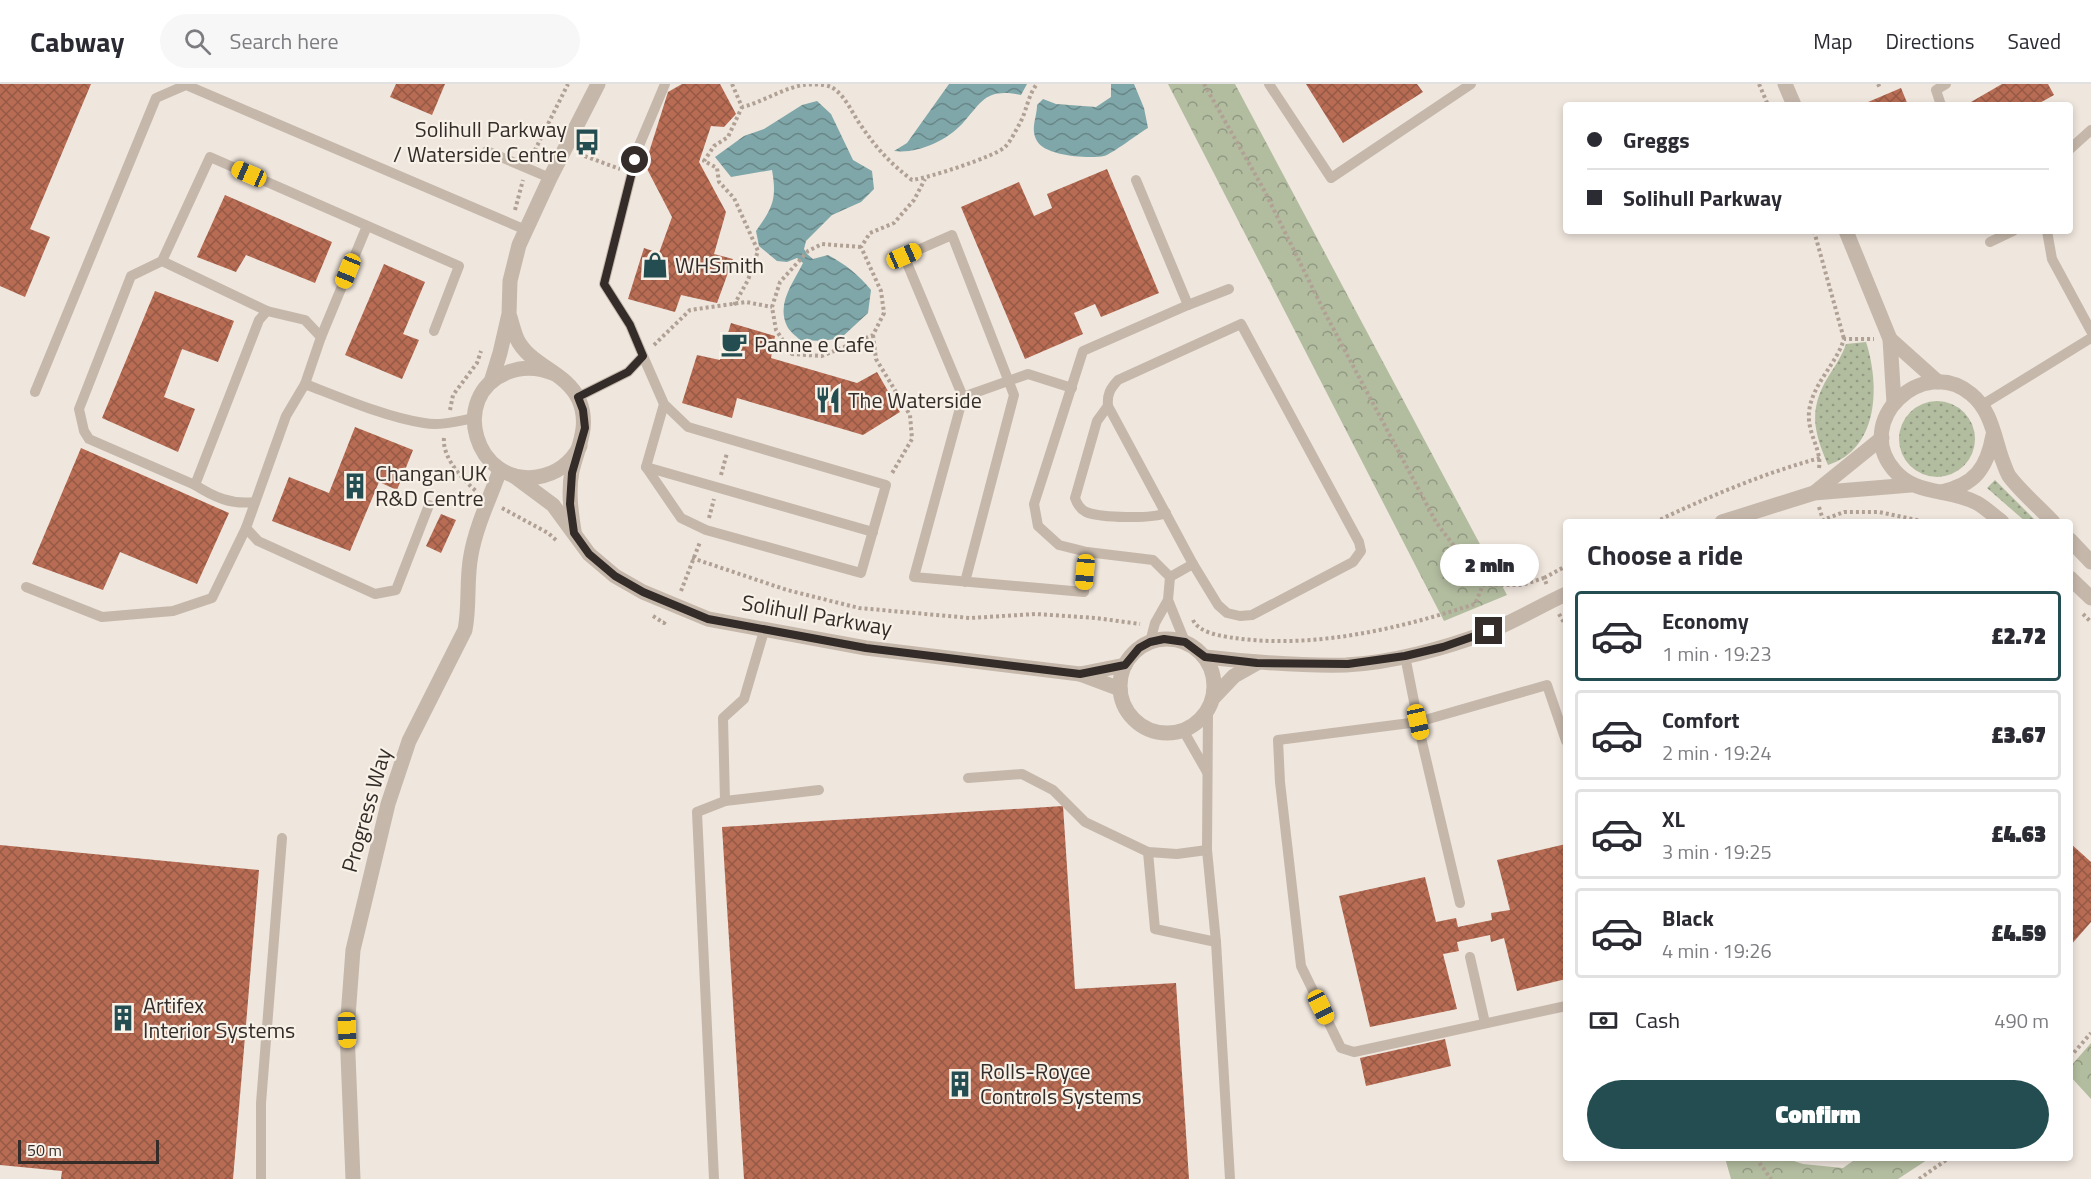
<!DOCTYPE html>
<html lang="en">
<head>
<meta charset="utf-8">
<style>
  :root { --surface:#fff; --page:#f7f7f7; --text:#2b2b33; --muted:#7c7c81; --line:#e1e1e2; --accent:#234d50 }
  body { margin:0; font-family:"Titillium Web",sans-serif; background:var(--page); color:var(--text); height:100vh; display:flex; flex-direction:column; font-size:22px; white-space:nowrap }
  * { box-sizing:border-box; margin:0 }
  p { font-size:20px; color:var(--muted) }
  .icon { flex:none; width:33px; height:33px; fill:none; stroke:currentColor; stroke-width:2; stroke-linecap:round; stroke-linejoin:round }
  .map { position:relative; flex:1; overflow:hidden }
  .panel { position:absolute; left:1563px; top:435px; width:510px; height:642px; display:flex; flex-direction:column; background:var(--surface); border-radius:6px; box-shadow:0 3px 9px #0003 }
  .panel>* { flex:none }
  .guide { position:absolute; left:1563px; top:18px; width:510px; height:132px; border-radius:6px; box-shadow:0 3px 9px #0003; display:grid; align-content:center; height:132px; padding:0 24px; background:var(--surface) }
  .scale { position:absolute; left:18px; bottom:15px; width:141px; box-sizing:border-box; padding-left:6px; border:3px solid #342c29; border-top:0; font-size:16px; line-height:21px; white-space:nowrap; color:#342c29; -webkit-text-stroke:4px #f7f1e8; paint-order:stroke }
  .end { position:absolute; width:27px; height:27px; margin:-14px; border:8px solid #342c29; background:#fff; box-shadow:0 0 0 3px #fff }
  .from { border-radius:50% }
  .bubble { position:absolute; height:42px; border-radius:21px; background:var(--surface); box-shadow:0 3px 9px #0003; font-size:20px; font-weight:800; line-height:42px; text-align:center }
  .car { position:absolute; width:18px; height:36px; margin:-18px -9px; border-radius:8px; box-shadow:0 0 4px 2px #0007; background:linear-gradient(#f5c518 24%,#345 0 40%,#f5c518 0 76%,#345 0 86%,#f5c518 0) }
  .guide b { display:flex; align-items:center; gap:21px; height:57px; font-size:22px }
  .guide b+b { border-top:2px solid var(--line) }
  .guide i { width:15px; height:15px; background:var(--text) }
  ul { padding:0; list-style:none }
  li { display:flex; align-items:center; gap:18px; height:90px; margin:0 12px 9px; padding:0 12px; border:3px solid var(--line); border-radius:6px }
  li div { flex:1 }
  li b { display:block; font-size:22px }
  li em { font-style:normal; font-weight:800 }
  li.on { border-color:var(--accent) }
  li>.icon { width:54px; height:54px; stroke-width:1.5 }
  h2 { padding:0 24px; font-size:27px; line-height:72px }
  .pay { display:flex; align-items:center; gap:15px; height:66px; padding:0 24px; font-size:22px }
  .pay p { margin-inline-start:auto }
  .button { display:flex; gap:12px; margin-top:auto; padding:12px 24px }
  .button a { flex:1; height:69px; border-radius:36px; background:var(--accent); color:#fff; font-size:24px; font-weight:800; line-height:69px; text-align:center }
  header { display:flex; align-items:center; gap:36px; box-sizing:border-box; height:84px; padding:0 30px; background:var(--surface); border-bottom:2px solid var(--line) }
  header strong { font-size:28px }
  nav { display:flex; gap:33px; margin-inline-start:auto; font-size:21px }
  .search { width:420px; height:54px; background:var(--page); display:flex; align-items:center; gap:15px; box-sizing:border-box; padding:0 21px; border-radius:33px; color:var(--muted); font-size:22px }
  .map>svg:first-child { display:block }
</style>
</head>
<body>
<header>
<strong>Cabway</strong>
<div class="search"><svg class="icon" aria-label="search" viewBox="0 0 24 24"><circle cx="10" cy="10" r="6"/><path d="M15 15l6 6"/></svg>Search here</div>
<nav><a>Map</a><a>Directions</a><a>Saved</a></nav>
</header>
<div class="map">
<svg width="2091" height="1095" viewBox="0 0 2091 1095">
  <defs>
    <pattern id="green-dots" width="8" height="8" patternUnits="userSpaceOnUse" patternTransform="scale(1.5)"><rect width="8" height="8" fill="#b2bc9f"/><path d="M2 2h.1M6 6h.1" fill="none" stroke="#929982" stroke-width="1.8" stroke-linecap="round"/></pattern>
    <pattern id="forest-crowns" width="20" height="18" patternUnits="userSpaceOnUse" patternTransform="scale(1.5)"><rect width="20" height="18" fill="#b2bc9f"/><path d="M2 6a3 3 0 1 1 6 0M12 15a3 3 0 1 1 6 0" fill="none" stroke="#929982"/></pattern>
    <pattern id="water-waves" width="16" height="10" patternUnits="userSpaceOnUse" patternTransform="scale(1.5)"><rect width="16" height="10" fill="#7fa6a8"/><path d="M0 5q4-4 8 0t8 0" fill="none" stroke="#698789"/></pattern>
    <pattern id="building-cross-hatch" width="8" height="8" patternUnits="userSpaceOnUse" patternTransform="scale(1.5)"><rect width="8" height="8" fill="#b76c53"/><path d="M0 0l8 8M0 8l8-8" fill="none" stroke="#965945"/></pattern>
  </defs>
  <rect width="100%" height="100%" fill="#efe6dd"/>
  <g fill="url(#green-dots)">
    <path d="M1866 258C1880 301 1879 365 1828 381 1814 348 1808 326 1828 293 1835 282 1842 272 1846 260Z"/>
    <circle cx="1937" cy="355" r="38"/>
    <path d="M1995 396 2037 438H2026L1987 404Z"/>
  </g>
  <g fill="url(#forest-crowns)">
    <path d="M1168 0H1235L1507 511 1444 537Z"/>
    <path d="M2091 959V1015L2070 992V983Z"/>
    <path d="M1725 1074H1785L1803 1080 1843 1084 1857 1074H1930L1898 1095H1731Z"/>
  </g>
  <g fill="url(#water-waves)">
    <path d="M949 0H1027L1021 11C985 4 983 17 962 40 946 57 917 70 894 67L907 59Z"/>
    <path d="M1111 0H1134L1144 24 1148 44C1139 49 1112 70 1104 72 1089 75 1045 72 1037 57 1030 44 1037 34 1037 21L1043 15 1056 20 1096 23 1111 13Z"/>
    <path d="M817 17 831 30 853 76 872 87 874 105 861 118 832 131 806 157 804 165 807 170 813 175 828 171C845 180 859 191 871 206L868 229 841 254 822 257 800 256C796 252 789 247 787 242 776 219 794 198 803 179L797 174 787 178 777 177 759 162 756 147C773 123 777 115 772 86L731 93 715 73 744 52 764 45 802 21Z"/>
  </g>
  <g fill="url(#building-cross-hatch)">
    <path d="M0 0H91L30 145 50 153 25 213 0 202Z"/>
    <path d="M396 0H445L432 31 390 13Z"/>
    <path d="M682 0H720L736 30 724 43 711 42 699 78 726 128 714 170 733 175 717 219 681 211 675 228 628 215 644 164 659 169 672 133 645 81 668 8Z"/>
    <path d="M1306 0H1417L1423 8 1343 59Z"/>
    <path d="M2002 0H2048L2054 11 2036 21H1973L1971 18Z"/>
    <path d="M1901 4 1908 21H1861Z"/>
    <path d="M1107 85 1159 209 1101 233 1095 220 1074 229 1083 250 1025 275 961 123 1019 98 1034 132 1052 124 1047 110Z"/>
    <path d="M225 111 332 158 315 199 246 171 236 188 197 173Z"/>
    <path d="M384 180 425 198 403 250 419 256 402 295 345 271Z"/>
    <path d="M155 207 234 237 218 278 182 265 164 313 195 325 178 368 102 334Z"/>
    <path d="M731 239 775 252 771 274 857 299 877 288 900 328 863 351 737 314 732 334 682 319 697 271 720 276Z"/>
    <path d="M355 343 413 366 397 406 379 398 350 467 272 437 289 393 329 409Z"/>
    <path d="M81 364 229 429 197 500 120 468 103 506 32 480Z"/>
    <path d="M441 430 456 436 441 469 426 462Z"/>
    <path d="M1063 722 1075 905 1176 899 1189 1095H744L722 743Z"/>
    <path d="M2070 759 2091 778V838L2070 862Z"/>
    <path d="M1566 760V895L1517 907 1504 854 1491 858 1490 851 1457 858 1459 867 1443 870 1457 925 1370 943 1339 812 1425 793 1436 838 1456 834 1458 843 1492 836 1491 829 1510 826 1497 776Z"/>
    <path d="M0 761 259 786 233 1095H61L62 1087 0 1081Z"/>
    <path d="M1445 955 1451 982 1366 1002 1360 974Z"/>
  </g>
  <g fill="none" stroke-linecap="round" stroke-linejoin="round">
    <g stroke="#b1a195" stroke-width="4" stroke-dasharray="3 3" stroke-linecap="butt">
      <path d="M732 0 742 23C763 18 781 5 803 1 810 0 825 0 831 3 846 11 852 30 862 43 877 65 891 80 912 96 928 94 994 73 1005 63 1011 57 1016 46 1020 39 1027 26 1028 11 1037 0"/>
      <path d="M1204 0 1264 106 1325 229 1436 438 1483 501"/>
      <path d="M1759 0 1768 21"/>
      <path d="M1878 0 1880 4"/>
      <path d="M579 70 620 85"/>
      <path d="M532 72 568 0"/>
      <path d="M515 126 523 96"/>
      <path d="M1814 147 1844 255"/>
      <path d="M861 163 822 160 808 167 780 198 772 223 776 246 792 270 822 272 873 251 884 229 881 207 861 163 870 149 894 139 914 116 925 95"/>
      <path d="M734 221 748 196 758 167 734 114 719 98 717 84 704 77 714 62 728 53 742 23"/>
      <path d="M873 251 876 275 910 331 912 355 891 391"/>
      <path d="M654 261 690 226 746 218 772 223"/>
      <path d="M450 326 453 311 477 279 481 267"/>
      <path d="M444 354C442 373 462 395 476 407"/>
      <path d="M1819 384C1822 365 1807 350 1809 328 1812 300 1836 281 1844 255H1874"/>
      <path d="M721 391 727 369"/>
      <path d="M1819 423 1823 436 1844 428H1879L1926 438"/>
      <path d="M502 424 548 449 557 457"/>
      <path d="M709 434 714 415"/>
      <path d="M1655 438C1708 413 1764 389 1820 374"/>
      <path d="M692 474 787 506 859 524 970 534 1036 530 1096 534 1140 540"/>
      <path d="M1544 494 1566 482"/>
      <path d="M681 507 700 458"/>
      <path d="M1559 530 1566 542"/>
      <path d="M2083 530 2091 538"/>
      <path d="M653 532 664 539 667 535"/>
      <path d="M1193 536C1199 549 1221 552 1234 554 1314 565 1398 545 1475 520L1483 501H1522L1544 494 1547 501"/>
      <path d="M2070 973 2091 949"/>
      <path d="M1756 1074 1771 1095"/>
      <path d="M1919 1095 1949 1074"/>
    </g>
    <g stroke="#c5b7aa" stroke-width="10">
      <path d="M1269 0 1331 94 1471 0"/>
      <path d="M1941 21 1936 6 1946 0"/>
      <path d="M2070 65 2091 46"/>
      <path d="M487 67 550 94"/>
      <path d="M1136 96 1188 221"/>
      <path d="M2047 147 2052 175 2091 247"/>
      <path d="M1990 158 2013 147"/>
      <path d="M162 177 210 73 459 182 434 247"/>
      <path d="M1241 240 1359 458 1361 467 1353 478 1252 531 1240 532 1227 529 1218 521 1193 480 1108 322C1107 310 1110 305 1118 296Z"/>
      <path d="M321 253 367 142"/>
      <path d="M643 272 664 320 688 343 886 401 861 489 706 446 681 434 646 383 664 320"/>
      <path d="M35 308 156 14 186 1 526 146"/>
      <path d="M578 313 628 288 643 272 630 241 604 200 638 64 665 0"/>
      <path d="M963 313 1028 290 1072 304"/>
      <path d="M1982 321 2091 254"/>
      <path d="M1108 322 1097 337 1075 414C1077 420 1080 425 1086 428 1101 434 1152 435 1166 429"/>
      <path d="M646 383 873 448"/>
      <path d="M195 401 89 355 84 347 79 325 131 192 162 177 267 227"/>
      <path d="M255 418C231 421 214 413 195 401L259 236 267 227 305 236 321 253 305 300"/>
      <path d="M429 421 396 506 375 510 258 457 246 444 286 332 305 300C339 313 388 334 424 339 441 342 458 337 474 334"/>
      <path d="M1170 493 1193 480"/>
      <path d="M965 498 1014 311 952 151 904 172 963 313 914 493 1084 508 1087 468"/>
      <path d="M26 503 102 533 173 527 212 514 246 444"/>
      <path d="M1168 516 1185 558"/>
      <path d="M1150 558 1155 539 1168 516 1170 493 1153 476 1087 468 1059 461 1038 442 1034 420 1083 267 1188 221 1229 205"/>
      <path d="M1405 572 1422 658 1460 819"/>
      <path d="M1208 627 1207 766 1216 858 1230 1095"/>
      <path d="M1183 646 1207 688"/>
      <path d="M1566 657 1547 601 1418 638 1278 656 1280 698 1301 882 1341 964 1354 968 1566 922"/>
      <path d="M968 694 1022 690 1053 706 1085 738 1148 768 1177 770 1207 766"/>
      <path d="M725 717 819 706"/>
      <path d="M1148 768 1155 845 1216 858"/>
      <path d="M1470 873 1485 939"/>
      <path d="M261 1095V1019L282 754"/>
      <path d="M714 1095 697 728 725 717 723 634 744 615 764 547"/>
    </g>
    <g stroke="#c5b7aa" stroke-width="15">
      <path d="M1785 0 1794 21"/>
      <path d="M1846 147 1890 255 1894 319"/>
      <path d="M510 233C512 240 514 248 517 255 530 282 567 288 579 316 590 342 578 362 572 387 568 407 571 428 574 447"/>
      <path d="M1890 255 1938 298"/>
      <path d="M555 290C539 283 522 282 506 289 449 312 475 402 537 393 556 390 571 379 580 362"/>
      <path d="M491 298 500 269 509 230 510 197 519 161 550 94 598 0"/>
      <path d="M514 392 553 421 589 470 615 492 643 508 708 535 866 564 1080 590 1120 605"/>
      <path d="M1941 408C1975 401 1987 384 1993 351"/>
      <path d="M1814 409 1882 354"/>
      <path d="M1722 438 1814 409 1911 401"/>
      <path d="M2002 438C1994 432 1986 424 1977 419 1949 404 1915 412 1894 386 1852 337 1923 270 1971 310 1991 326 1994 352 2002 375 2004 380 2006 387 2009 392 2021 408 2039 423 2053 438"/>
      <path d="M2070 456 2091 478"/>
      <path d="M2070 494 2091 514"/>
      <circle cx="1167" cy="602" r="47"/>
      <path d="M1205 573C1251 578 1299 582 1346 581 1391 579 1446 564 1488 548 1515 537 1540 522 1566 510"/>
      <path d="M1080 590 1125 581"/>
      <path d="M1214 613 1234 592 1257 579"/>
      <path d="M353 1095 347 946 353 866 388 720 409 657 465 546C470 521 466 496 471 471 476 442 490 414 500 386"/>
    </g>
  </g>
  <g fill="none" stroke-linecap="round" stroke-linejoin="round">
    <path stroke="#342c29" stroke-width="8" d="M635 76 604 200 630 241 643 272 628 288 578 313 583 326 585 344 572 389 570 420 574 449 589 470 615 492 643 508 708 535 866 564 1080 590 1125 581 1139 564 1150 558 1164 555 1185 558 1205 573 1257 579 1348 580 1405 572 1443 563 1489 547"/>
  </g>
  <defs>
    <g id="bus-bare" transform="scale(2.07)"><path d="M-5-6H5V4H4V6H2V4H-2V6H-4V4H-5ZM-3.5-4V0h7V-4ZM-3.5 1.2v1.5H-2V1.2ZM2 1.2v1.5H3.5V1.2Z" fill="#234d50" stroke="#f7f1e8" stroke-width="2.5" paint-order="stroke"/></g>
    <g id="shop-bare" transform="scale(2.07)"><path d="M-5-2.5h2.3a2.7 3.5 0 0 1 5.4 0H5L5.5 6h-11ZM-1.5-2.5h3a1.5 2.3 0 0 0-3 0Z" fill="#234d50" stroke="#f7f1e8" stroke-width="2.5" paint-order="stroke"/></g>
    <g id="cafe-bare" transform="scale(2.07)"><path d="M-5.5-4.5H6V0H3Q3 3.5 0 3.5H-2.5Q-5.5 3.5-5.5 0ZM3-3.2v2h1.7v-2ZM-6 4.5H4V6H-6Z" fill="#234d50" stroke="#f7f1e8" stroke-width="2.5" paint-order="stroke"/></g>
    <g id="restaurant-bare" transform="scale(2.07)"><path d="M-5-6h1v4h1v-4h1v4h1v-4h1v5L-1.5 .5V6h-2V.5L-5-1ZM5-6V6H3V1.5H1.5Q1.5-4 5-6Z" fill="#234d50" stroke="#f7f1e8" stroke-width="2.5" paint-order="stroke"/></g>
    <g id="building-bare" transform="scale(2.07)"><path d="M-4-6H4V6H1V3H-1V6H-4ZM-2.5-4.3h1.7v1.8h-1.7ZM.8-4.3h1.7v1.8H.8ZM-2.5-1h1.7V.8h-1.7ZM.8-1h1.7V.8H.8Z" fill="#234d50" stroke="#f7f1e8" stroke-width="2.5" paint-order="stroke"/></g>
  </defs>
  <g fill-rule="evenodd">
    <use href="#bus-bare" x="587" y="58"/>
    <use href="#shop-bare" x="655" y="181"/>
    <use href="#cafe-bare" x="734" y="260"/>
    <use href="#restaurant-bare" x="828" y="316"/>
    <use href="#building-bare" x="355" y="402"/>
    <use href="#building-bare" x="123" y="934"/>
    <use href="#building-bare" x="960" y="1000"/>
  </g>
  <g text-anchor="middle" stroke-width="4.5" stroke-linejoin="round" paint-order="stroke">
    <g font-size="22" fill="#342c29" stroke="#f7f1e8" text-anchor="start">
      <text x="567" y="53" text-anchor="end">Solihull Parkway<tspan x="567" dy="25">/ Waterside Centre</tspan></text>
      <text x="675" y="189">WHSmith</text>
      <text x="754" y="268">Panne e Cafe</text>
      <text x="848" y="324">The Waterside</text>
      <text x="375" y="397">Changan UK<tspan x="375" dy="25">R&amp;D Centre</tspan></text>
      <text x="143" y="929">Artifex<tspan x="143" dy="25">Interior Systems</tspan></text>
      <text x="980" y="995">Rolls-Royce<tspan x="980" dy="25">Controls Systems</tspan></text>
    </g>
    <g font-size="22" fill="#342c29" stroke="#f7f1e8">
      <text transform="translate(817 531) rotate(10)" y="8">Solihull Parkway</text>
      <text transform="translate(366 726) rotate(-74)" y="8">Progress Way</text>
    </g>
  </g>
</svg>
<div class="scale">50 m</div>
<i class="end from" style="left:635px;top:76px"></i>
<i class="end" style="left:1489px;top:547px"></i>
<div class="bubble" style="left:1440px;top:460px;width:99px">2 min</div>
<i class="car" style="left:249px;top:90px;rotate:294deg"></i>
<i class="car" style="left:904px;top:172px;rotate:66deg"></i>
<i class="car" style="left:348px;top:187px;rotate:202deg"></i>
<i class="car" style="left:1085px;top:488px;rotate:185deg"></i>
<i class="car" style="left:1418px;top:638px;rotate:167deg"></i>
<i class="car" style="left:1321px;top:923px;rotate:154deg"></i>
<i class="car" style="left:347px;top:946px;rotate:178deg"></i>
<div class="guide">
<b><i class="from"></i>Greggs</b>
<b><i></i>Solihull Parkway</b>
</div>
<section class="panel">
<h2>Choose a ride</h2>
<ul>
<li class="on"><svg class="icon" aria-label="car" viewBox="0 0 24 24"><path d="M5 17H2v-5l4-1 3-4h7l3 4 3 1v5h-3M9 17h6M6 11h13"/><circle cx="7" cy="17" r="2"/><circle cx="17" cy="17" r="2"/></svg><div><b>Economy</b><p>1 min · 19:23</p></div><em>£2.72</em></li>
<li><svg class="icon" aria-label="car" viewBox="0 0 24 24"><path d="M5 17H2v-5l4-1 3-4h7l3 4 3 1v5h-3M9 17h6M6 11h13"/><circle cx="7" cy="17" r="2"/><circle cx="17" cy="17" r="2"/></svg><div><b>Comfort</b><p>2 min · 19:24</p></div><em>£3.67</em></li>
<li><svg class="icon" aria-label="car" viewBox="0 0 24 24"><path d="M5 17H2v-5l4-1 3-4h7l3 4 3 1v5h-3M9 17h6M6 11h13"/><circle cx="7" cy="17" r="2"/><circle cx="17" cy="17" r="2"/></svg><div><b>XL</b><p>3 min · 19:25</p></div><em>£4.63</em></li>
<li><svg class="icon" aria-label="car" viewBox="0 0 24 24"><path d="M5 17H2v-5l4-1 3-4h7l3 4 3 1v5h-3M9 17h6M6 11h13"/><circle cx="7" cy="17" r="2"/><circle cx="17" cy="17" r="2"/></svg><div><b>Black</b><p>4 min · 19:26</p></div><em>£4.59</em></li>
</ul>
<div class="pay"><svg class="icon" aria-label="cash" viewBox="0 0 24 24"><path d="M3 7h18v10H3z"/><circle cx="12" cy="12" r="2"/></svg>Cash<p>490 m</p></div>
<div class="button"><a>Confirm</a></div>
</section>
</div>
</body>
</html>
